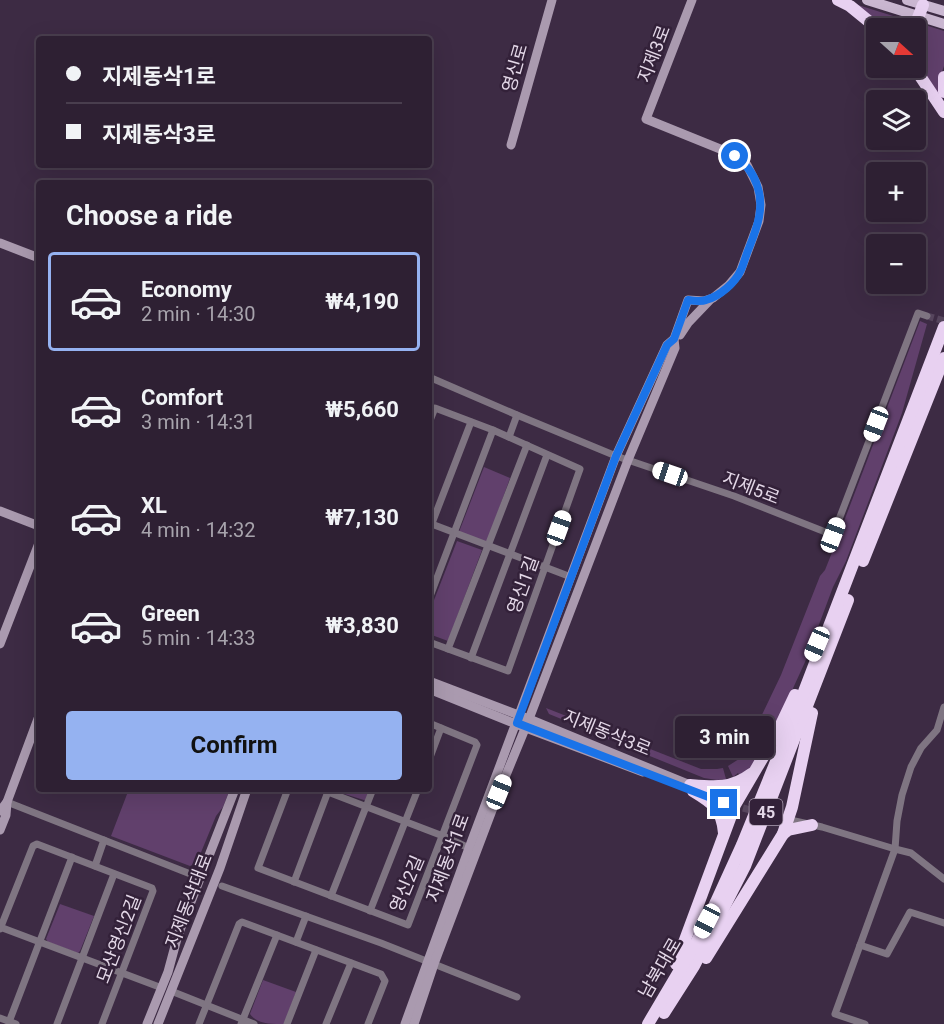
<!DOCTYPE html>
<html lang="en">
<head>
<meta charset="utf-8">
<style>
  :root { --surface:#2e2033; --page:#36283b; --text:#f1f3f6; --muted:#a7a3ac; --line:#493e4e; --accent:#95b2f1 }
  body { margin:0; font-family:Roboto,"Noto Sans KR",sans-serif; background:var(--page); color:var(--text); height:100vh; display:flex; flex-direction:column; font-size:22px; white-space:nowrap }
  * { box-sizing:border-box; margin:0 }
  p { font-size:20px; color:var(--muted) }
  .icon { flex:none; width:33px; height:33px; fill:none; stroke:currentColor; stroke-width:2; stroke-linecap:round; stroke-linejoin:round }
  .map { position:relative; flex:1; overflow:hidden }
  .side { position:absolute; left:36px; top:180px; width:396px; height:612px; display:flex; flex-direction:column; background:var(--surface); border-radius:6px; box-shadow:0 6px 24px #0002,0 0 0 2px var(--line) }
  .side>* { flex:none }
  .banner { position:absolute; left:36px; top:36px; width:396px; height:132px; border-radius:6px; box-shadow:0 6px 24px #0002,0 0 0 2px var(--line); display:grid; align-content:center; height:132px; padding:0 30px; background:var(--surface) }
  .needle { width:39px; rotate:111deg }
  .buttons { position:absolute; left:866px; top:18px; display:grid; gap:12px }
  .buttons a { display:grid; place-items:center; width:60px; height:60px; border-radius:6px; background:var(--surface); box-shadow:0 6px 24px #0002,0 0 0 2px var(--line); font-size:30px }
  .end { position:absolute; width:27px; height:27px; margin:-14px; border:8px solid #1a73e8; background:#fff; box-shadow:0 0 0 3px #fff }
  .from { border-radius:50% }
  .bubble { position:absolute; height:42px; border-radius:6px; background:var(--surface); box-shadow:0 6px 24px #0002,0 0 0 2px var(--line); font-size:20px; font-weight:700; line-height:42px; text-align:center }
  .car { position:absolute; width:18px; height:36px; margin:-18px -9px; border-radius:8px; box-shadow:0 0 4px 2px #0007; background:linear-gradient(#fff 24%,#345 0 40%,#fff 0 76%,#345 0 86%,#fff 0) }
  .banner b { display:flex; align-items:center; gap:21px; height:57px; font-size:22px }
  .banner b+b { border-top:2px solid var(--line) }
  .banner i { width:15px; height:15px; background:var(--text) }
  ul { padding:0; list-style:none }
  li { display:flex; align-items:center; gap:18px; height:99px; margin:0 12px 9px; padding:0 18px; border:3px solid transparent; border-radius:6px }
  li div { flex:1 }
  li b { display:block; font-size:22px }
  li em { font-style:normal; font-weight:700 }
  li.on { border-color:var(--accent) }
  li>.icon { width:54px; height:54px; stroke-width:1.5 }
  h2 { padding:0 30px; font-size:27px; line-height:72px }
  .action { display:flex; gap:12px; margin-top:auto; padding:12px 30px }
  .action a { flex:1; height:69px; border-radius:6px; background:var(--accent); color:#111; font-size:24px; font-weight:700; line-height:69px; text-align:center }
  .map>svg:first-child { display:block }
</style>
</head>
<body>
<div class="map">
<svg width="944" height="1024" viewBox="0 0 944 1024">
  <rect width="100%" height="100%" fill="#3d2b44"/>
  <g fill="#61406c">
    <path d="M858 5 906 20 909 28H882L858 7Z"/>
    <path d="M922 24 944 31V66L942 72 941 86 944 106C931 87 915 71 915 46 915 36 916 32 922 24Z"/>
    <path d="M920 321 927 324 902 413 846 561 833 587 805 662 784 708 753 764 748 771 741 777 738 773 733 777 728 766 739 759 748 744 781 675 820 576 825 570 835 545Z"/>
    <path d="M484 467 510 478 487 542 459 532Z"/>
    <path d="M457 541 482 550 448 641 429 634V613Z"/>
    <path d="M546 708 701 769H717L723 768 726 779 717 780 704 778 598 735 591 731 549 714Z"/>
    <path d="M129 789H230L223 807 216 816 197 862 190 866 111 836Z"/>
    <path d="M335 789H372L367 801 335 791Z"/>
    <path d="M60 904 94 916 80 951 78 953 48 942 46 939Z"/>
    <path d="M263 980 296 992 284 1024C272 1024 257 1024 250 1014Z"/>
  </g>
  <g fill="none" stroke-linecap="round" stroke-linejoin="round">
    <g stroke="#56455d" stroke-width="7" stroke-dasharray="7 3.5" stroke-linecap="butt">
      <path d="M927 316 944 321"/>
      <path d="M743 808 758 812"/>
    </g>
    <g stroke="#7f7582" stroke-width="7">
      <path d="M429 377 517 415 616 456 734 496 833 535 918 313 927 316"/>
      <path d="M429 423 435 408 493 430 580 469 508 671 429 642"/>
      <path d="M509 437 517 415"/>
      <path d="M429 523 571 577"/>
      <path d="M429 531 471 422"/>
      <path d="M429 599 493 430"/>
      <path d="M448 649 527 445"/>
      <path d="M471 658 547 455"/>
      <path d="M944 707 937 730 921 748 911 767 902 795 897 821 895 849 911 853 944 879"/>
      <path d="M429 760 441 728"/>
      <path d="M288 789 258 868 408 925 477 745 475 742 429 723"/>
      <path d="M320 789 443 836 469 848"/>
      <path d="M7 802 193 875"/>
      <path d="M772 816 822 827 895 849 835 1014 865 1024"/>
      <path d="M95 866 104 840"/>
      <path d="M294 882 329 789"/>
      <path d="M222 886 381 943 517 997"/>
      <path d="M331 896 373 789"/>
      <path d="M370 911 418 789"/>
      <path d="M0 927 162 988"/>
      <path d="M0 929 33 846 37 844 152 888 153 891 102 1024"/>
      <path d="M296 942 306 916"/>
      <path d="M860 945 887 954 910 912 944 923"/>
      <path d="M171 991 254 1024"/>
      <path d="M0 1018 16 1024"/>
      <path d="M9 1022 72 857"/>
      <path d="M57 1024 114 874"/>
      <path d="M199 1024 239 924 242 922 381 974 385 981 368 1024"/>
      <path d="M241 1024 277 935"/>
      <path d="M287 1024 316 950"/>
      <path d="M326 1024 351 963"/>
    </g>
    <g stroke="#aa9aaf" stroke-width="9">
      <path d="M511 145 552 0"/>
      <path d="M0 243 39 258"/>
      <path d="M680 335 688 323 710 300"/>
      <path d="M0 511 39 526"/>
      <path d="M0 644 39 543"/>
      <path d="M429 681 529 719 690 785 723 796 735 805"/>
      <path d="M429 689 526 728 643 772"/>
      <path d="M7 802 39 716"/>
      <path d="M0 811 7 802 6 815 0 830"/>
      <path d="M147 1024 168 972 178 935 235 789"/>
      <path d="M158 1024 220 868 247 789"/>
      <path d="M405 1024 469 848 616 456 667 345 674 339 688 300 704 301 713 298 729 285 740 272 759 221 761 205 758 187 747 165 735 155 646 119 692 0"/>
      <path d="M414 1024 434 964 499 792 529 719 628 460 675 348 674 339"/>
    </g>
    <g stroke="#cab7d1" stroke-width="10">
      <path d="M867 0 944 24"/>
      <path d="M907 0 944 11"/>
    </g>
    <g stroke="#e8d1f1" stroke-width="12">
      <path d="M838 0 850 6 877 28"/>
      <path d="M914 28 923 5"/>
      <path d="M915 65 918 73 944 112"/>
      <path d="M944 77V92"/>
      <path d="M863 561 944 358"/>
      <path d="M690 785C714 787 731 789 751 774"/>
      <path d="M693 791C713 803 722 809 724 833"/>
      <path d="M783 834 788 830 812 825"/>
      <path d="M706 958 783 834 792 807 812 713"/>
      <path d="M676 964 735 805 776 735 795 695"/>
      <path d="M664 1013 694 966 745 866 848 600"/>
      <path d="M648 1024 697 941 716 902 742 845 795 715 944 327"/>
    </g>
  </g>
  <g fill="none" stroke-linecap="round" stroke-linejoin="round">
    <path stroke="#1a73e8" stroke-width="8" d="M724 803 517 723 616 456 667 345 674 339 688 300C694 301 701 302 706 300 720 296 735 283 741 270 744 263 746 255 749 248 757 228 765 207 757 185 753 172 745 164 735 156"/>
  </g>
  <g text-anchor="middle" stroke-width="5" stroke-linejoin="round" paint-order="stroke">
    <rect fill="#332139" stroke="#afa1b4" stroke-width="1.5" x="749.5" y="799" width="33" height="26" rx="4.5"/>
    <g font-size="16" font-weight="bold" fill="#e4d8e8">
      <text x="766" y="818">45</text>
    </g>
    <g font-size="18" fill="#e4d8e8" stroke="#332139">
      <text transform="translate(654 54) rotate(-69)" y="6">지제3로</text>
      <text transform="translate(515 68) rotate(-74)" y="6">영신로</text>
      <text transform="translate(751 488) rotate(21)" y="6">지제5로</text>
      <text transform="translate(523 585) rotate(-70)" y="6">영신1길</text>
      <text transform="translate(607 733) rotate(22)" y="6">지제동삭3로</text>
      <text transform="translate(448 858) rotate(-70)" y="6">지제동삭1로</text>
      <text transform="translate(407 884) rotate(-67)" y="6">영신2길</text>
      <text transform="translate(189 901) rotate(-69)" y="6">지제동삭대로</text>
      <text transform="translate(119 939) rotate(-69)" y="6">모산영신2길</text>
      <text transform="translate(660 968) rotate(-60)" y="6">남북대로</text>
    </g>
  </g>
</svg>
<div class="buttons">
<a><svg class="needle" viewBox="-14 -14 28 28"><path d="M0-13l5 13h-10z" fill="#e53935"/><path d="M0 13l5-13h-10z" fill="#a7a3ac"/></svg></a>
<a><svg class="icon" aria-label="layers" viewBox="0 0 24 24"><path d="M12 4l9 5-9 5-9-5zM3 14l9 5 9-5"/></svg></a>
<a>+</a>
<a>−</a>
</div>
<i class="end from" style="left:735px;top:156px"></i>
<i class="end" style="left:724px;top:803px"></i>
<div class="bubble" style="left:675px;top:716px;width:99px">3 min</div>
<i class="car" style="left:876px;top:424px;rotate:201deg"></i>
<i class="car" style="left:670px;top:474px;rotate:289deg"></i>
<i class="car" style="left:559px;top:528px;rotate:20deg"></i>
<i class="car" style="left:833px;top:535px;rotate:21deg"></i>
<i class="car" style="left:817px;top:644px;rotate:203deg"></i>
<i class="car" style="left:499px;top:792px;rotate:22deg"></i>
<i class="car" style="left:707px;top:921px;rotate:207deg"></i>
<div class="banner">
<b><i class="from"></i>지제동삭1로</b>
<b><i></i>지제동삭3로</b>
</div>
<section class="side">
<h2>Choose a ride</h2>
<ul>
<li class="on"><svg class="icon" aria-label="car" viewBox="0 0 24 24"><path d="M5 17H2v-5l4-1 3-4h7l3 4 3 1v5h-3M9 17h6M6 11h13"/><circle cx="7" cy="17" r="2"/><circle cx="17" cy="17" r="2"/></svg><div><b>Economy</b><p>2 min · 14:30</p></div><em>₩4,190</em></li>
<li><svg class="icon" aria-label="car" viewBox="0 0 24 24"><path d="M5 17H2v-5l4-1 3-4h7l3 4 3 1v5h-3M9 17h6M6 11h13"/><circle cx="7" cy="17" r="2"/><circle cx="17" cy="17" r="2"/></svg><div><b>Comfort</b><p>3 min · 14:31</p></div><em>₩5,660</em></li>
<li><svg class="icon" aria-label="car" viewBox="0 0 24 24"><path d="M5 17H2v-5l4-1 3-4h7l3 4 3 1v5h-3M9 17h6M6 11h13"/><circle cx="7" cy="17" r="2"/><circle cx="17" cy="17" r="2"/></svg><div><b>XL</b><p>4 min · 14:32</p></div><em>₩7,130</em></li>
<li><svg class="icon" aria-label="car" viewBox="0 0 24 24"><path d="M5 17H2v-5l4-1 3-4h7l3 4 3 1v5h-3M9 17h6M6 11h13"/><circle cx="7" cy="17" r="2"/><circle cx="17" cy="17" r="2"/></svg><div><b>Green</b><p>5 min · 14:33</p></div><em>₩3,830</em></li>
</ul>
<div class="action"><a>Confirm</a></div>
</section>
</div>
</body>
</html>
